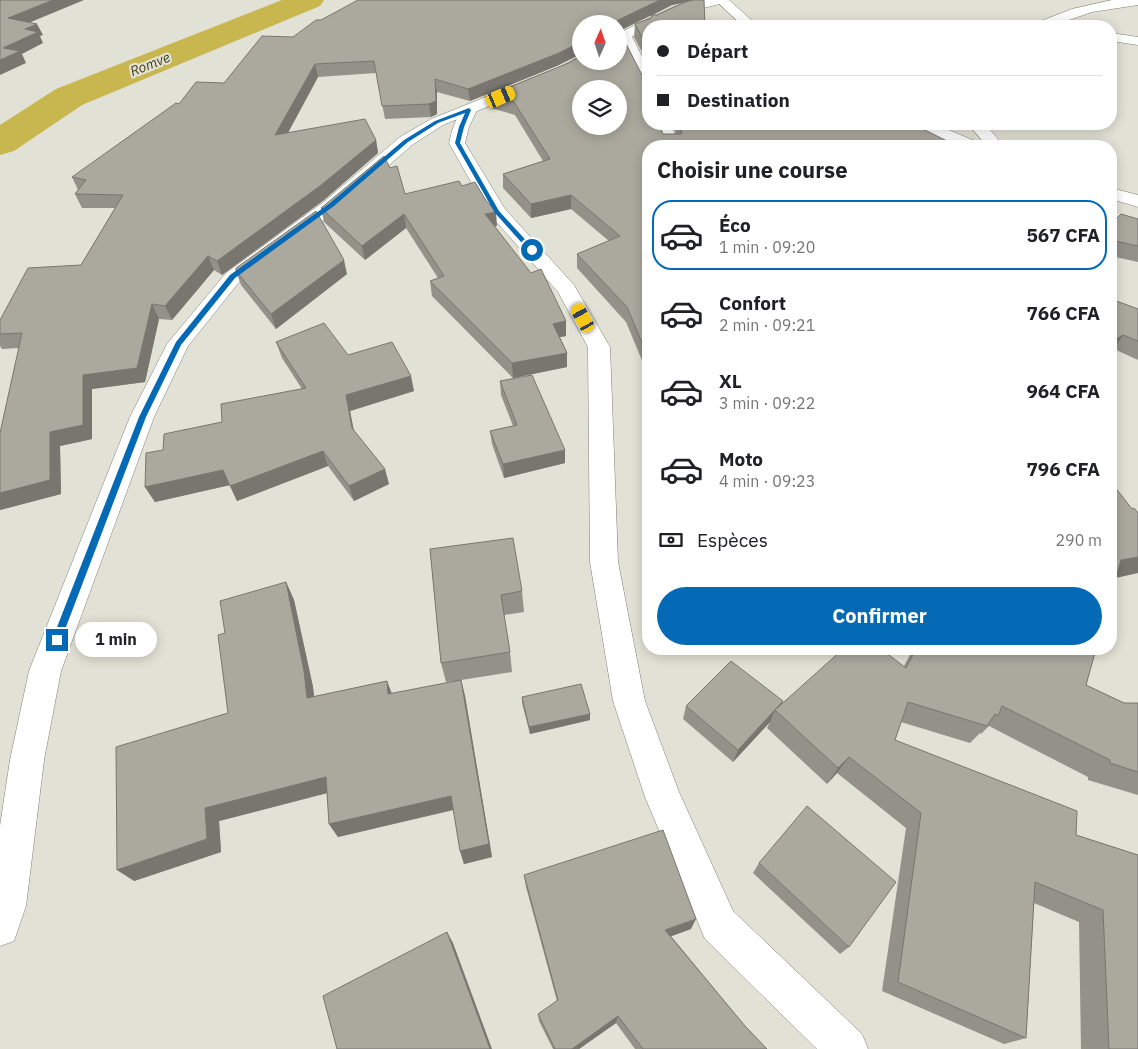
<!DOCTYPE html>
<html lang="fr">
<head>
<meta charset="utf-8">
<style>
  :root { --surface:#fff; --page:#f6f6f6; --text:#202124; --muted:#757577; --line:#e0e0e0; --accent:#056ab6 }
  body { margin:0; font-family:"IBM Plex Sans",sans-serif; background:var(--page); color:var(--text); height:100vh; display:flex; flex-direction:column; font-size:19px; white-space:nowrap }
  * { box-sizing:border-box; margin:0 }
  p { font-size:16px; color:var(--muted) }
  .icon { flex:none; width:28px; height:28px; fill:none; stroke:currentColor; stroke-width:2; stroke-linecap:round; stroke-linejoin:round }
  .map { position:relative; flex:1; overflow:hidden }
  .drawer { position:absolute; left:642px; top:140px; width:475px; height:515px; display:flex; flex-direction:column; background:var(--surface); border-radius:20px; box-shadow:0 2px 12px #0003 }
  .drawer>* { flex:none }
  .top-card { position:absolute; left:642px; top:20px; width:475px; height:110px; border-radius:20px; box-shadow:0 2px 12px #0003; display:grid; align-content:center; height:110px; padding:0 15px; background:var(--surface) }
  .needle { width:32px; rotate:3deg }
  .controls { position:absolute; left:572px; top:15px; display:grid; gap:10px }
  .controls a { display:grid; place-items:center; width:55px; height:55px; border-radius:50%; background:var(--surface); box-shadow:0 2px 12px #0003; font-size:25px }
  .end { position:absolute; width:22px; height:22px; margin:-11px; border:6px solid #056ab6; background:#fff; box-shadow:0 0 0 2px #fff }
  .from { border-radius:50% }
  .bubble { position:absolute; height:35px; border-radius:18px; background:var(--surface); box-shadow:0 2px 12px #0003; font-size:16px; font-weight:700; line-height:35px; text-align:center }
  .car { position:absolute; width:15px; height:30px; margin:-15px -8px; border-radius:6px; box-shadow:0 0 4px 1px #0007; background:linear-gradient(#f5c518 24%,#345 0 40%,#f5c518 0 76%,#345 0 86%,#f5c518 0) }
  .top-card b { display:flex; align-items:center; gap:18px; height:48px; font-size:19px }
  .top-card b+b { border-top:1px solid var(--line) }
  .top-card i { width:12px; height:12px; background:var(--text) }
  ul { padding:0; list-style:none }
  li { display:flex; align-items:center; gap:15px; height:70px; margin:0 10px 8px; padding:0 5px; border:2px solid transparent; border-radius:20px }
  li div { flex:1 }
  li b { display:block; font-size:19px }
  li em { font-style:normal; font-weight:700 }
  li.on { border-color:var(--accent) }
  li>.icon { width:45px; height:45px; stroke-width:1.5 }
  h2 { padding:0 15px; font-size:22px; line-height:60px }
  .pay { display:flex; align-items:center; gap:12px; height:55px; padding:0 15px; font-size:19px }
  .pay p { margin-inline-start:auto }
  .primary-button { display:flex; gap:10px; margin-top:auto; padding:10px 15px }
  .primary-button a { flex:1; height:58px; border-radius:30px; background:var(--accent); color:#fff; font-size:20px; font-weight:700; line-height:58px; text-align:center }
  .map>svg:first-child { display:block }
</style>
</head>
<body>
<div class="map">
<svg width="1138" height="1049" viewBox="0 0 1138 1049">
  <rect width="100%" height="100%" fill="#e2e1d5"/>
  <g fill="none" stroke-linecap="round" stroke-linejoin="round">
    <path fill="#c8b74f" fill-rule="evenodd" d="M282 0H324L320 6 82 105 14 151 0 155V125L56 89Z"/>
    <g stroke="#818075" stroke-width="1">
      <g id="minor">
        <path d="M1112 0H1138V5L1092 12 1052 26H1034L1036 23 1072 9Z"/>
        <path d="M624 31 631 35 649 70V89L644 88 641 85 619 38V32Z"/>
        <path d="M1111 33 1138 37V45L1111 41Z"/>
        <path d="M469 105 475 107 477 110 469 127 465 143 505 209 574 285 610 347 618 562 645 701 679 792 733 911 862 1034 868 1049H817L705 939 645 797 613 701 590 562 588 347 558 292 488 212 449 143C452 130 456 118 463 107Z"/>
        <path d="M655 124H671L679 146H663Z"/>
        <path d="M968 124H985L1004 146H987Z"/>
      </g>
    </g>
    <g stroke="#818075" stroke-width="1">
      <g id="tertiary">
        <path d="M703 0H725L724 3 683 13 655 26H649V29L619 42V33L673 7Z"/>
        <path d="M581 56V61H587L570 73 443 125 412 145 339 209 240 281 188 346 154 417 61 671 44 760 26 906 14 941 0 946V826L10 760 29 671 130 417 167 344 226 273 325 201 400 137 431 119 560 67Z"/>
      </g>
    </g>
    <g stroke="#818075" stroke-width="1">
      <g id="secondary">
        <path d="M715 0H729L758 26H743Z"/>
        <path d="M914 124H935L977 142 979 146H958L916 127Z"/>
        <path d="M1111 188 1138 195V207L1111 199Z"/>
      </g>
    </g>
    <use href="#minor" fill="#fff" fill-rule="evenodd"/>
    <use href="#tertiary" fill="#fff" fill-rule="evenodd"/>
    <use href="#secondary" fill="#fff" fill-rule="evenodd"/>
  </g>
  <g fill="#939188" fill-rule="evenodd">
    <path d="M704 0 649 26V65L634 37 635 24 651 18 652 15 619 31 581 24 559 65 470 101 437 92V114L431 117 385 119 376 73 318 77 288 133 376 140 378 153 324 200 222 275 214 270 172 320 159 319 145 382 92 389V439L60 446 61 494 0 510V433L19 348 2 349 0 346V320L81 265 115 208H82L75 194 78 190 72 177 179 104 224 83 293 37 321 20ZM683 3 657 15H653L672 5Z"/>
    <path d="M571 62 643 77V83L649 124 663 134H676L673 124H913L649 146V377L626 322 577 268V254L609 241 571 209 531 218 503 188V174L543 161 515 115 491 108 490 95Z"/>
    <path d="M390 168 405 194 497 226H494L566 321V336L560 337 567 353V367L513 378 432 296 430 281 438 278 406 228 365 260 324 222 321 208Z"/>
    <path d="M1111 214 1117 218 1138 219V262L1111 256Z"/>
    <path d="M236 271 347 274 276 329 241 285Z"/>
    <path d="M1111 299 1138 309V360L1114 349 1111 351Z"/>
    <path d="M276 342 348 355 414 391 350 411 354 431 389 484 354 501 328 466 237 501 230 485 155 502 145 487 163 450 222 422 302 389 282 358Z"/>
    <path d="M500 381 565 463 504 478 492 444 490 431 513 426 501 395Z"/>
    <path d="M430 549 522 591 524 612 504 615 510 652 512 672 461 680 465 696 492 857 464 864 460 851 454 810 338 837 329 824 327 793 219 821 221 852 134 881 228 713 225 633 286 582 294 600 313 687 314 697 387 681 392 694 455 681 446 682 441 663Z"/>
    <path d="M913 649H1096L1086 685 1124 703H1138V795L1088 780V777L989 726 981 734 980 733 970 743 901 722 895 740 1076 835 1138 855V1049H1081L1079 922 1034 903 1026 1038 1004 1044 882 991 906 828 837 773 827 784 767 728 770 722 733 762 683 719 686 706 783 701 781 704 904 666Z"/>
    <path d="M522 697 590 720 530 734 522 703Z"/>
    <path d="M759 863 849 947 840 954 753 873Z"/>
    <path d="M524 875 691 929 671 936 745 1026 767 1049H635L616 1023 579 1049H553L539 1021 538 1014 557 1001 526 887Z"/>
  </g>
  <g fill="#78766f">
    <path d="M53 0H84L14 29 8 18Z"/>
    <path d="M660 0H695L672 5 619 31V24H617L618 20Z"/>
    <path d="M37 24 43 35 40 36 43 43 22 54 26 63 0 75V60L3 48 25 29Z"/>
    <path d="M581 42V54L559 65 470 101 468 89Z"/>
    <path d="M315 64 318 77 279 149 275 135Z"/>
    <path d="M435 79 437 92V114L431 117 429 104Z"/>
    <path d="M376 140 378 153 324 200 222 275 217 261Z"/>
    <path d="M571 195V209L531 218V204Z"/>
    <path d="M496 212 497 226 486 228 485 214Z"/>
    <path d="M404 214 406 228 365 260 362 246Z"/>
    <path d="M208 256 214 270 172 320 165 306Z"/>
    <path d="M344 260 347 274 276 329 271 314Z"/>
    <path d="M152 304 159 319 145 382 92 389V439L60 446 61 494 0 510V493L50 432 83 375Z"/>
    <path d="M566 321V336L554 338 553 324Z"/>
    <path d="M1123 335 1114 349 1111 351V342Z"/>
    <path d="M567 353V367L513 378 512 363Z"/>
    <path d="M411 376 414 391 350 411 356 443 352 428 346 395Z"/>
    <path d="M565 450V463L504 478 503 464Z"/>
    <path d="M323 451 328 466 237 501 230 486Z"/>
    <path d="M385 469 389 484 354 501 349 486Z"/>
    <path d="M223 470 230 485 155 502 145 487Z"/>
    <path d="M1138 557V573L1111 579 1121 560Z"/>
    <path d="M286 582 294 600 313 687 316 714 307 698Z"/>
    <path d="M461 680 465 696 492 857 464 864 460 851Z"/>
    <path d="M387 681 393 697 388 694Z"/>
    <path d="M783 701 778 713 775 710 770 722 733 762 738 750Z"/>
    <path d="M590 714V720L530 734 529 727Z"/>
    <path d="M849 757 837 773 827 784 838 768Z"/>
    <path d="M326 777 335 791 219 821 221 852 134 881 117 870 205 808Z"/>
    <path d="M451 796 456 809 338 837 329 824Z"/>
    <path d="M696 919 691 929 661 940 665 930Z"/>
    <path d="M447 932 453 943 492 1049H490Z"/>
    <path d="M618 1016 616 1023 579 1049H572Z"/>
  </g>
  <g fill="#aba99e" stroke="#78766f" fill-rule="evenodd">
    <path d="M0 0H53L8 18 37 24 25 29 38 32 3 48 20 51 0 60Z"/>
    <path d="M358 0H660L618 20V24H581V42L559 53 468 89 435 79 436 101 429 104 382 106 374 61 315 64 275 135 365 119 376 140 320 186 217 261 208 256 165 306 152 304 137 368 83 375V425L50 432V480L0 493V433L22 333 0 334V320L28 268 81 265 123 195 75 194 86 180 72 177 176 103 179 104 196 82 224 83 262 36 293 37 316 20H321Z"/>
    <path d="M693 0H704L705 26H649V50L635 24 651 18 652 15H657L685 2Z"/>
    <path d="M619 31 620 32 643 77H642L649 110V124H659L663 134H682L679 124H913L957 146H649V359L627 307 577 254 620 236 571 195 531 204 503 174 550 159 514 102 490 95 571 62 581 55V61H619ZM581 89H619V126H581Z"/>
    <path d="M384 156 390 168 397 166 405 194 459 181 462 186 475 182 485 199 496 212 485 214 531 273 541 269 566 321 553 324 567 353 512 363 430 281 444 276 404 214 362 246 321 208Z"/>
    <path d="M316 211 344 260 271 314 236 271V268Z"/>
    <path d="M1111 214 1117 218 1121 214 1138 219V246L1111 240Z"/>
    <path d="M1111 299 1138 309V341L1123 335 1111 342Z"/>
    <path d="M324 323 348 355 392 342 411 376 346 395 352 428 385 469 349 486 323 451 230 486 223 470 145 487 146 453 163 450 164 434 222 422 221 404 306 388 276 342Z"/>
    <path d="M532 375 565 450 503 464 490 431 517 425 500 381Z"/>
    <path d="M1111 482 1132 509 1134 508 1138 513V557L1121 560 1111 595Z"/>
    <path d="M513 538 522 591 501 595 510 652 441 663 430 549Z"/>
    <path d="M286 582 304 671 307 698 387 681 388 694 461 680 489 844 460 851 451 796 329 824 326 777 205 808 207 839 117 870 116 747 228 713 218 635 225 633 220 601Z"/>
    <path d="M843 649H881L906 668 916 649H1096L1086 685 1124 703H1138V772L1110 763V760L1002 706 998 716 995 714 987 726 908 702 895 740 1077 811 1076 835 1138 855V1049H1109L1103 910 1035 882 1026 1038 898 982 921 813 849 757 838 768 775 710Z"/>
    <path d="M731 661 783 701 738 750 686 706Z"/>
    <path d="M581 684 590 714 529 727 522 697Z"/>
    <path d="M807 806 896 882 849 947 759 863Z"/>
    <path d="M663 830 696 919 665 930 745 1026 767 1049H643L618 1016 572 1049H555L538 1014 558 1000 524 875Z"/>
    <path d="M447 932 490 1049H337L323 996Z"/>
  </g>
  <path fill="#056ab6" d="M469 108 471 110 464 127 460 143 499 211 534 249V252H530L495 213 455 143 459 127 465 113 438 123 408 142 334 206 235 278 181 345 146 417 61 640 60 643H53L52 640 139 417 176 342 230 275 330 203 404 140 435 121Z"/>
  <g text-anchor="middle" stroke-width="4.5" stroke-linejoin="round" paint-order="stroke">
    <g font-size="14" font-style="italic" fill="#474014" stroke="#e2e1d5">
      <text transform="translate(150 64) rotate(-22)" y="5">Romve</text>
    </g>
  </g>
</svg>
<div class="controls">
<a><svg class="needle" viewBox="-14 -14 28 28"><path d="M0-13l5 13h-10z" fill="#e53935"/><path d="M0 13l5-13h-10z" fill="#757577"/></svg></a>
<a><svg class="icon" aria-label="layers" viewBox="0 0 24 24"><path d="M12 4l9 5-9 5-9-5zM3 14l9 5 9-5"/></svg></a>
</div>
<i class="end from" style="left:532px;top:250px"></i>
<i class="end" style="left:57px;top:640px"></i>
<div class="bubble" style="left:75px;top:622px;width:82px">1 min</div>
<i class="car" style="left:501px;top:97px;rotate:67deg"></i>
<i class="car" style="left:583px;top:318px;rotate:331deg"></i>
<div class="top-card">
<b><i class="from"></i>Départ</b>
<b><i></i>Destination</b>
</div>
<section class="drawer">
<h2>Choisir une course</h2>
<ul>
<li class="on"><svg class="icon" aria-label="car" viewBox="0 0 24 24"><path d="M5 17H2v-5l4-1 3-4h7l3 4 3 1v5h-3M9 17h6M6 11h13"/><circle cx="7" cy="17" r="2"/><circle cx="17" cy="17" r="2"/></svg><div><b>Éco</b><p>1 min · 09:20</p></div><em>567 CFA</em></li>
<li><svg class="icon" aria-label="car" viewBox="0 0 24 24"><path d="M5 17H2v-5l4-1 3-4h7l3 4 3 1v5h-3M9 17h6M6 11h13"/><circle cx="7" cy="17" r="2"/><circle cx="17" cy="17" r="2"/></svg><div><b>Confort</b><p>2 min · 09:21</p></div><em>766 CFA</em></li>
<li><svg class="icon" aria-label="car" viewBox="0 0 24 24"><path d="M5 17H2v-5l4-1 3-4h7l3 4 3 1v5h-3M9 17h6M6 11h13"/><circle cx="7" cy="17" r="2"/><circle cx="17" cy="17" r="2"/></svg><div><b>XL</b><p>3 min · 09:22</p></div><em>964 CFA</em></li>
<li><svg class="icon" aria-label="car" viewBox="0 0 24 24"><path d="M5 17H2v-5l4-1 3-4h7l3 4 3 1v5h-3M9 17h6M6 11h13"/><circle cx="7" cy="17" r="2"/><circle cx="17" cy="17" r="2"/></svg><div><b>Moto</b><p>4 min · 09:23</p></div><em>796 CFA</em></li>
</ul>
<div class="pay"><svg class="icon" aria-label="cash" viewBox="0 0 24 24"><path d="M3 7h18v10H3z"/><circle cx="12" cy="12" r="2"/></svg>Espèces<p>290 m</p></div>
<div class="primary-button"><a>Confirmer</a></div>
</section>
</div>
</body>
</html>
